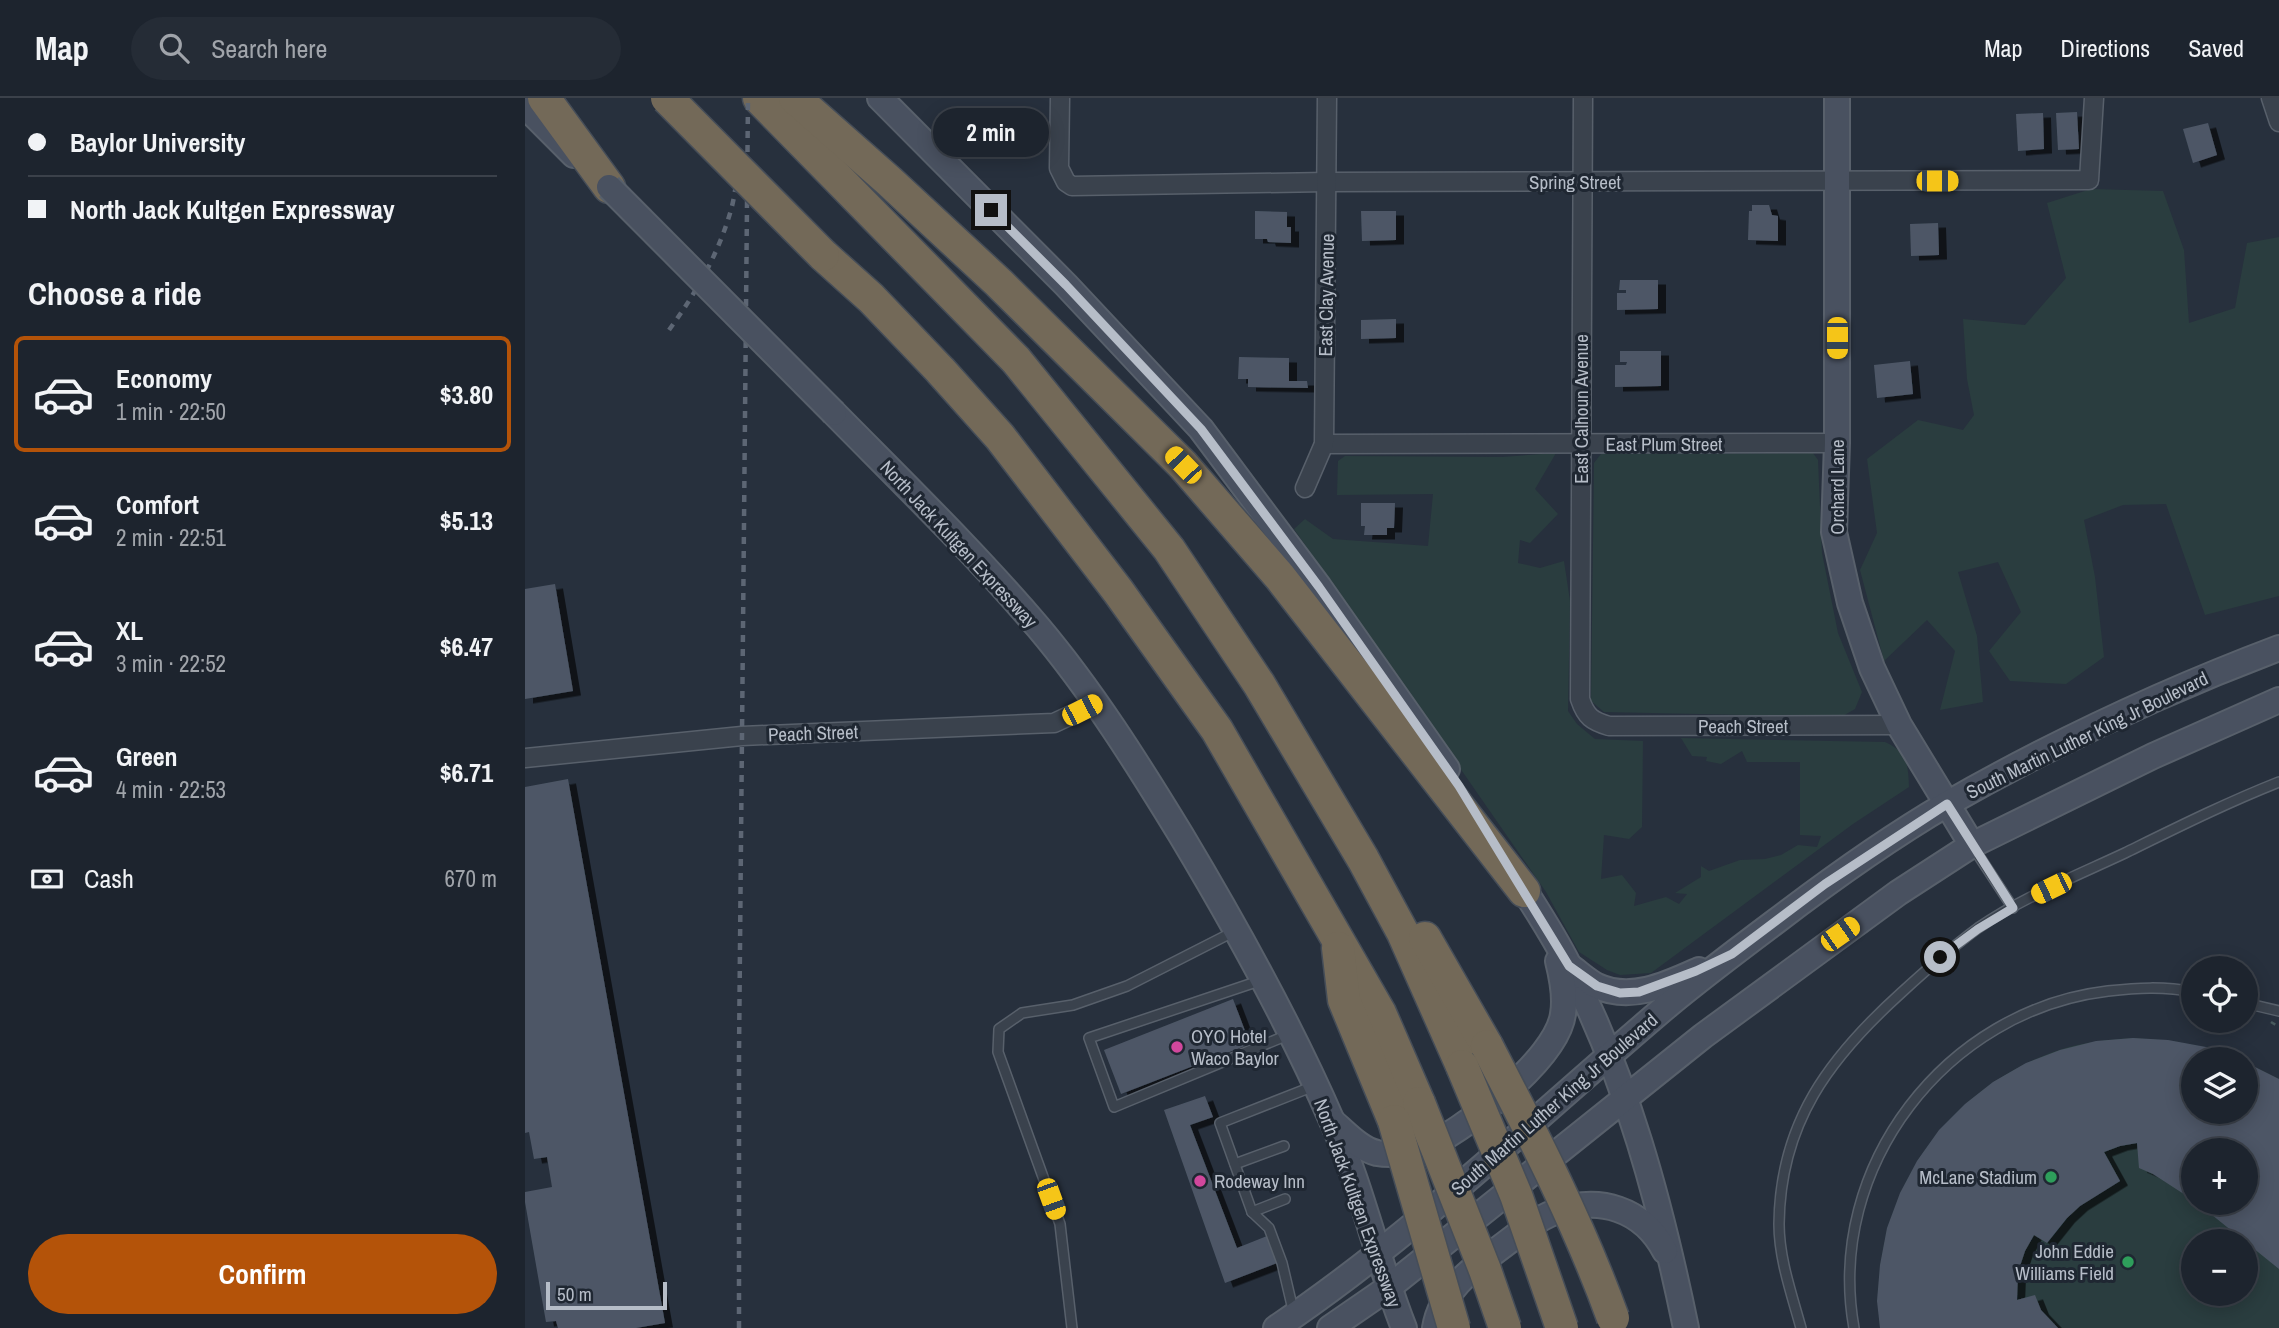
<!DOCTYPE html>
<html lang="en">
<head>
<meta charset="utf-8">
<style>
  :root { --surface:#1d242e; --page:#252c36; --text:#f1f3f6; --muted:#a0a4aa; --line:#3b414a; --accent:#b45309 }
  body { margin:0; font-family:"Archivo Narrow",sans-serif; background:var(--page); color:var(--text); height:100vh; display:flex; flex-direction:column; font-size:26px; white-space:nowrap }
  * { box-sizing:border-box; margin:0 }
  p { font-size:23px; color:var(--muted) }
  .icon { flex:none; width:38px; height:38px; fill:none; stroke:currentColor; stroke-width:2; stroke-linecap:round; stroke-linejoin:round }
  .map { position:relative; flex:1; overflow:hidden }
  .sheet { display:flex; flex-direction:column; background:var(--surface); width:525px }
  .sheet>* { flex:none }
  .banner { display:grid; align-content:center; height:154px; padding:0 28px; background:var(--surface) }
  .buttons { position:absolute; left:1656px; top:858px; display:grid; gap:14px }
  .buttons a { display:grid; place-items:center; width:77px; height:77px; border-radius:50%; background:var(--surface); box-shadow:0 4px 18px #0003,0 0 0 2px var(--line); font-size:35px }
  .scale { position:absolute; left:21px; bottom:18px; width:121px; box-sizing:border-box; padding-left:7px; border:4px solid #b6bdc8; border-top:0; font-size:19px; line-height:24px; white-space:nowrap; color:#b6bdc8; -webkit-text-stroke:5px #1f2732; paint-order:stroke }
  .end { position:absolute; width:32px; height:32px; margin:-16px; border:9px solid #b6bdc8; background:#111; box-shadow:0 0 0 4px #111 }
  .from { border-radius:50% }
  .bubble { position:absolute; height:49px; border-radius:24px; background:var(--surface); box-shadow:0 4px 18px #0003,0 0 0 2px var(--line); font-size:23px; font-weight:700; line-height:49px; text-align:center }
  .car { position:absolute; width:21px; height:42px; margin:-21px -10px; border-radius:9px; box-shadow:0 0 5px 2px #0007; background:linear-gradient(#f5c518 24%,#345 0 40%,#f5c518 0 76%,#345 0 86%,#f5c518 0) }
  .banner b { display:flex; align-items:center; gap:24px; height:66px; font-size:26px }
  .banner b+b { border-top:2px solid var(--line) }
  .banner i { width:18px; height:18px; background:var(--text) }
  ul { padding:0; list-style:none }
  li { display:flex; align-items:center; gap:21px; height:116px; margin:0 14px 10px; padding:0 14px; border:4px solid transparent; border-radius:10px }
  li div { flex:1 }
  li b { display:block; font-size:26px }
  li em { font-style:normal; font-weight:700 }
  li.current { border-color:var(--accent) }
  li>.icon { width:63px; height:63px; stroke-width:1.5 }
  h2 { padding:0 28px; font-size:32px; line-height:84px }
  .pay { display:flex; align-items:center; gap:18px; height:77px; padding:0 28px; font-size:26px }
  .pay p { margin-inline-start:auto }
  .button { display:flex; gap:14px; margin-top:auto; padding:14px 28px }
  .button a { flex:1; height:80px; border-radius:42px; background:var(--accent); color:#fff; font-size:28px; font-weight:700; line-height:80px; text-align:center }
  header { display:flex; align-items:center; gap:42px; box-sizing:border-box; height:98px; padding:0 35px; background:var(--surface); border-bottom:2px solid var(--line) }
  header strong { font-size:33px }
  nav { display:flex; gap:38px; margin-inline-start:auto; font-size:24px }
  .search { width:490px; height:63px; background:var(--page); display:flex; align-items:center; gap:18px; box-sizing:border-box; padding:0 24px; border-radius:38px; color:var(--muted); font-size:26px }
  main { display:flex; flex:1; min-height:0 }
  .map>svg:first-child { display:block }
</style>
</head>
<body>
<header>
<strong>Map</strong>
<div class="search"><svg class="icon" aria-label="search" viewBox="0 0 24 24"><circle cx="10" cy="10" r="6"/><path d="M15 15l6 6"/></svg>Search here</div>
<nav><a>Map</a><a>Directions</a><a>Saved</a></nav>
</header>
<main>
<section class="sheet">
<div class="banner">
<b><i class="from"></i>Baylor University</b>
<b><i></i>North Jack Kultgen Expressway</b>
</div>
<h2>Choose a ride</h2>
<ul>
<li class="current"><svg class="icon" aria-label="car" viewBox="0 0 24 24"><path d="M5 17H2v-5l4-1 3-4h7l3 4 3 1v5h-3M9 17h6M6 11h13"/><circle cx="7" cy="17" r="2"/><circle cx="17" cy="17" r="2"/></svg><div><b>Economy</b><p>1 min · 22:50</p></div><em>$3.80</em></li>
<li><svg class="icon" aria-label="car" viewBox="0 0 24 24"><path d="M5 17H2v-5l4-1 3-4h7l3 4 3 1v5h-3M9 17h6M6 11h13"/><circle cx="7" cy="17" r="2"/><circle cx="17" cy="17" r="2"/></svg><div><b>Comfort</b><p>2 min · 22:51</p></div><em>$5.13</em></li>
<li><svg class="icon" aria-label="car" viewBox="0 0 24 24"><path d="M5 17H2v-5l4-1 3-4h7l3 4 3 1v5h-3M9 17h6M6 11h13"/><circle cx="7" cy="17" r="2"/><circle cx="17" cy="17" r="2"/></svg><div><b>XL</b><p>3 min · 22:52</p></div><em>$6.47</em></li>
<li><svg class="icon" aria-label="car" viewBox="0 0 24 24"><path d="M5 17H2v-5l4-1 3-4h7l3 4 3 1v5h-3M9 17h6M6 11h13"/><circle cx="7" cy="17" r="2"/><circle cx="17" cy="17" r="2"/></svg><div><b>Green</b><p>4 min · 22:53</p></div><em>$6.71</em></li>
</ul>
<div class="pay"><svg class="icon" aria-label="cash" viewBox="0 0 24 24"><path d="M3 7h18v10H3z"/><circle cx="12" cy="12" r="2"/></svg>Cash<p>670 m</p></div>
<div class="button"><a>Confirm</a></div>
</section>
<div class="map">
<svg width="1754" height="1230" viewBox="0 0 1754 1230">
  <defs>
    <filter id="shadow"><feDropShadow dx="8" dy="4.5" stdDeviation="0" flood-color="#0009"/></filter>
  </defs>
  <rect width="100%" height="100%" fill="#27303d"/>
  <g fill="#2a3d3f" fill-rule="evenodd">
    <path d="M1566 91 1638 93 1659 152 1664 225 1710 210 1722 145 1754 139V498L1680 517 1641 406 1598 407 1559 422 1570 479 1579 559 1541 586 1485 583 1464 553 1496 514 1473 464 1433 474 1452 538 1458 604 1415 612 1430 553 1402 522 1359 563 1335 472 1352 435 1342 361 1393 322 1438 332 1449 317 1442 281 1438 221 1500 227 1541 180 1522 105Z"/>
    <path d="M1031 355 1010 391 1033 416 1005 445 995 442 993 465 1015 470 1039 463 1045 503 1043 613 1052 626 1070 641 1118 643 1117 729 1104 741 1079 737 1076 781 1097 777 1111 795 1109 808 1141 799 1154 806 1162 796 1150 795 1176 779V768L1184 773 1215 762 1240 761 1256 757 1273 747 1292 749 1296 738 1275 737V664H1222L1217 653 1196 666 1181 663 1182 659 1167 658 1156 640 1360 644C1383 654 1383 667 1384 689L1328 726 1126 875 1095 877 1082 872 1054 854 1021 794 769 431 780 421 808 441 903 448 908 396 812 397 813 363 820 358 977 359Z"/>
    <path d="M1288 355 1293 362 1297 455 1313 535 1337 594 1330 611 1316 619 1079 614 1066 603 1069 365 1076 356Z"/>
    <path d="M1608 940C1645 942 1677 948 1712 961H1668V1013H1720V964L1754 981V1230H1355C1342 1107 1416 991 1534 952 1558 944 1583 942 1608 940ZM1668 1052H1720V1104H1668ZM1668 1143H1720V1195H1668Z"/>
  </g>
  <g fill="#4d5766" filter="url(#shadow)">
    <path d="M1552 14 1554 51 1533 52 1531 15Z"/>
    <path d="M1518 15 1519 51 1493 53 1491 16Z"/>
    <path d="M1683 25 1692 57 1668 65 1658 31Z"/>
    <path d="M1227 107H1244L1247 117 1253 118V143L1223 142 1224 113H1227Z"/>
    <path d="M730 113 762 114V129H766V145L743 144 742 141H730Z"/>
    <path d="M836 113H871V142L837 143Z"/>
    <path d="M1413 125 1414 157 1386 158 1385 126Z"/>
    <path d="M1095 182H1133V211L1092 212V195H1101V192H1094Z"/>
    <path d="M871 221V240L836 241V222Z"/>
    <path d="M1095 253H1136V288L1090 289V267H1101L1102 264H1095Z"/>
    <path d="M714 259 764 260V283H782L783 290 723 289V281H713Z"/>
    <path d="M1385 263 1388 296 1352 300 1349 267Z"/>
    <path d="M836 405H870L869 430H862V437H839L840 428H836Z"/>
    <path d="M30 486 48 593 0 601V491Z"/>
    <path d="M43 681 140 1225 111 1230H33L31 1223 21 1224 0 1104V1094L27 1089 22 1059 9 1061 4 1034 0 1035V689Z"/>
    <path d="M708 901 725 946 596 996 579 952Z"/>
    <path d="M1608 940 1643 942 1681 949 1712 960 1668 961V1013H1720V964L1754 981V1171L1671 1104H1720V1052H1668V1102L1628 1076 1614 1070 1612 1045 1595 1048 1579 1054 1595 1083 1555 1108 1542 1120 1522 1145 1509 1137 1500 1153 1493 1174 1492 1202 1510 1197 1516 1212 1533 1230H1355L1352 1203 1355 1167 1362 1130 1375 1095 1392 1063 1414 1032 1440 1006 1468 984 1501 965 1535 952 1571 943Z"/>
    <path d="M680 998 688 1019 665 1027 712 1150 742 1138 752 1165 700 1185 639 1012Z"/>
  </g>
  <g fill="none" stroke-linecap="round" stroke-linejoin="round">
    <g stroke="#58606b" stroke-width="12">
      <g id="lane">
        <path d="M1448 749 1488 810"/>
        <path d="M737 882 564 940 589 1009 765 936"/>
        <path d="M1720 905 1754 913"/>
        <path d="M710 1066 759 1048"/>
        <path d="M760 1101 727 1114 695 1025 789 988"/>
        <path d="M727 1114 744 1130 757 1165 769 1216"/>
        <path d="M547 1230 535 1126 473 954 474 931 497 915 548 907 602 888 710 833"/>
        <path d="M1276 1230C1267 1197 1254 1161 1254 1126 1255 1025 1304 960 1376 895 1401 872 1426 850 1453 830 1498 799 1551 778 1600 755 1651 730 1701 705 1754 684"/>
        <path d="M1329 1230C1300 1069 1421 912 1583 893 1611 890 1639 888 1668 894"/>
      </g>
    </g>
    <g stroke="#58606b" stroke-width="21">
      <g id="street">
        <path d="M535 0 534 70 541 84 547 88 802 84 1564 82 1569 0"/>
        <path d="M1058 0 1055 601C1061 619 1067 623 1084 628L1374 627"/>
        <path d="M1746 0 1754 24"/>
        <path d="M799 346 1312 345"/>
        <path d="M780 390 799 346 802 0"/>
        <path d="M0 660 217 638 529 625 572 605"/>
      </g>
    </g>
    <g stroke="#58606b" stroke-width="28">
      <g id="secondary">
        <path d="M355 0 541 187 676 331 794 489 922 671"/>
        <path d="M1312 0V345L1309 434 1325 505 1347 570 1374 627 1447 747"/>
        <path d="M0 8 49 57"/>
        <path d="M309 315C378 385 449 454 513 529 567 593 612 665 656 737 711 829 764 924 807 1023 837 1089 852 1162 879 1230"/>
        <path d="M991 779C1009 808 1028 836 1043 866 1102 981 1135 1104 1161 1230"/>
        <path d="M1044 868C1053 874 1062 883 1072 888 1106 904 1143 886 1174 872"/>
        <path d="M809 1025C821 1035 835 1051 852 1055 863 1057 884 1056 895 1052 936 1035 1032 962 1038 916 1041 899 1037 879 1033 863"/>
        <path d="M751 1230C892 1135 1014 1016 1143 907 1178 878 1214 851 1250 824 1305 782 1362 741 1422 706 1527 646 1640 593 1754 550"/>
        <path d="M805 1230 863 1190 1178 938 1373 795 1447 747 1628 658 1754 602"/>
        <path d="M910 1230C916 1194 944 1173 972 1152 990 1139 1009 1122 1030 1114 1074 1097 1118 1111 1140 1153"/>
      </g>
    </g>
    <g stroke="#454d58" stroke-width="35">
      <g id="highway">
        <path d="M19 0 84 89"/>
        <path d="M234 0 491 262 644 451 734 586 838 761 878 835 937 968"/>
        <path d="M270 0 364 83 474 185 658 367 755 479 999 793"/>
        <path d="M298 157 346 200 415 272 475 339 593 493 692 632 855 915 894 1005"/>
        <path d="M900 840 962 948"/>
        <path d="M813 850 819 902 869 1023"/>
      </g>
    </g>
    <path stroke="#485a5d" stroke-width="2.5" stroke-dasharray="5 5" stroke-linecap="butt" d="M1746 924 1754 929"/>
    <use href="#lane" stroke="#3a424d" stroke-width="9"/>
    <use href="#street" stroke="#3a424d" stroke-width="18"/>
    <use href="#secondary" stroke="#495160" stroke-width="24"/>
    <use href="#highway" stroke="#736958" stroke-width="32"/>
    <g stroke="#5d6674" stroke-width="4.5" stroke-dasharray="7 7" stroke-linecap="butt">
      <path d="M144 232C171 195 193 157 206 112 211 94 212 75 214 58"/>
      <path d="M214 1230V956L223 0"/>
    </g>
    <g stroke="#58606b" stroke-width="28" stroke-linecap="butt">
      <path id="secondary-bridge" d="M84 89 309 315"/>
    </g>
    <g stroke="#454d58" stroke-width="35" stroke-linecap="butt">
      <g id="highway-bridge">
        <path d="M142 0 298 157"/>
        <path d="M962 948C1008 1037 1054 1126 1088 1220"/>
        <path d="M937 968 991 1097 1037 1230"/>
        <path d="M894 1005 960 1172 980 1230"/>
        <path d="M869 1023 929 1230"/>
      </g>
    </g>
    <use href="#secondary-bridge" stroke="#495160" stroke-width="24"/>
    <use href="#highway-bridge" stroke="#736958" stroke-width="32"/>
  </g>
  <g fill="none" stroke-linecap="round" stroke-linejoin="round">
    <path stroke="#b6bdc8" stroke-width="9" d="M466 112 541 187 676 331 794 489 934 688 1044 868 1072 888 1095 895 1114 894 1171 873 1207 856 1300 786 1422 706 1488 810 1453 831 1415 859"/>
  </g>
  <g fill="#d1479c" stroke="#1f2732" stroke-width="2.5">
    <circle cx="652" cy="949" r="7"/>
    <circle cx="675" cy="1083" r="7"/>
  </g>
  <g fill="#2e9e5b" stroke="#1f2732" stroke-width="2.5">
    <circle cx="1526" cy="1079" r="7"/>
    <circle cx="1603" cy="1164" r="7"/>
  </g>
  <g text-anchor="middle" stroke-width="6" stroke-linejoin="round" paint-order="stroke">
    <g font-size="19" fill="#b6bdc8" stroke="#1f2732">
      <text x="1050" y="91">Spring Street</text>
      <text transform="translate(801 197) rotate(-89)" y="7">East Clay Avenue</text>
      <text transform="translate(1056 311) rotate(-90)" y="7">East Calhoun Avenue</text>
      <text x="1139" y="353">East Plum Street</text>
      <text transform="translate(1312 389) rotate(-90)" y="7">Orchard Lane</text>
      <text transform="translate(434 446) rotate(47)" y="7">North Jack Kultgen Expressway</text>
      <text x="1218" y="635">Peach Street</text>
      <text transform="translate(288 635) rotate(-2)" y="7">Peach Street</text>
      <text transform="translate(1562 637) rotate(-26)" y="7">South Martin Luther King Jr Boulevard</text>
      <text transform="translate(1029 1006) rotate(-41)" y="7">South Martin Luther King Jr Boulevard</text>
      <text transform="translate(833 1105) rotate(70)" y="7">North Jack Kultgen Expressway</text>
    </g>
    <g font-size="19" fill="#b6bdc8" stroke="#1f2732" text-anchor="start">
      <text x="666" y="945">OYO Hotel<tspan x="666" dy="22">Waco Baylor</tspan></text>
      <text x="1512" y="1086" text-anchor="end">McLane Stadium</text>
      <text x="689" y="1090">Rodeway Inn</text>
      <text x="1589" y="1160" text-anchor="end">John Eddie<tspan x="1589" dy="22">Williams Field</tspan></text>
    </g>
  </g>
</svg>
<div class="buttons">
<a><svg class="icon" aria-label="locate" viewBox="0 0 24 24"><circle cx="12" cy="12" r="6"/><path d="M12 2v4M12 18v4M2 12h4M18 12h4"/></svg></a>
<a><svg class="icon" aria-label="layers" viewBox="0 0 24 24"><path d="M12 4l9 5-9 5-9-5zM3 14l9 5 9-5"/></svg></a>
<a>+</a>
<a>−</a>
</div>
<div class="scale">50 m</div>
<i class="end from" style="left:1415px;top:859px"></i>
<i class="end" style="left:466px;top:112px"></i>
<div class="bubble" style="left:408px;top:10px;width:116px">2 min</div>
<i class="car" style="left:1412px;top:83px;rotate:90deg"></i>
<i class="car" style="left:1312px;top:240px;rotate:180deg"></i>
<i class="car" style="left:658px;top:367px;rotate:316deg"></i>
<i class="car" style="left:557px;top:612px;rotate:63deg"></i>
<i class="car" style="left:1526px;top:790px;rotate:244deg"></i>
<i class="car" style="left:1315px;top:836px;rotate:55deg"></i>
<i class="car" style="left:526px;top:1101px;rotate:160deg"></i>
</div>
</main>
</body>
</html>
